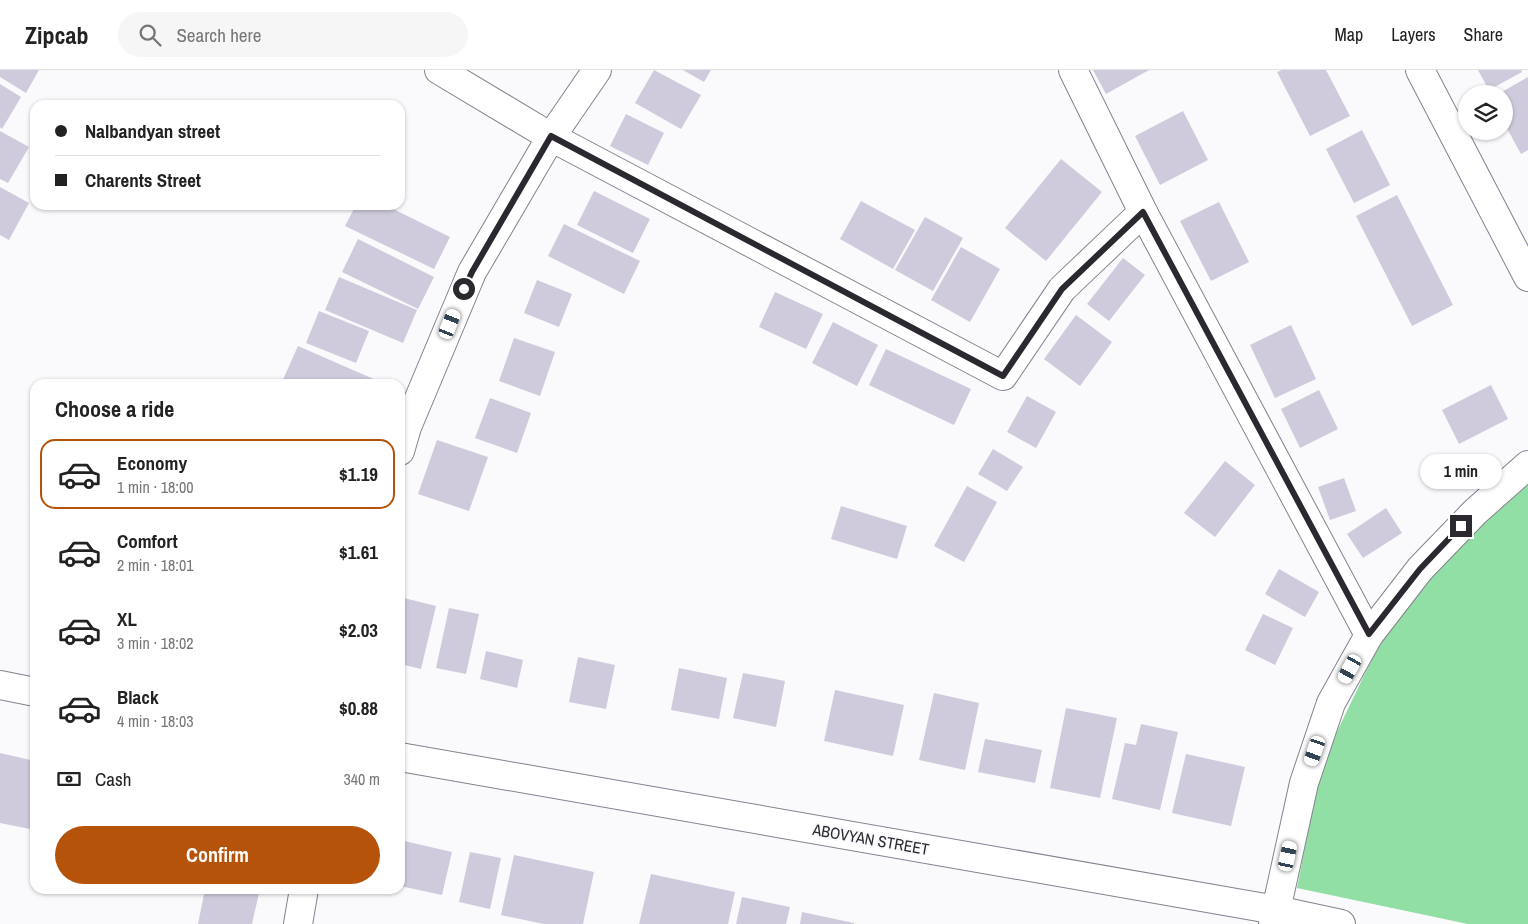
<!DOCTYPE html>
<html lang="en">
<head>
<meta charset="utf-8">
<style>
  :root { --surface:#fff; --page:#f6f6f6; --text:#222; --muted:#767676; --line:#e0e0e0; --accent:#b45309 }
  body { margin:0; font-family:"Archivo Narrow",sans-serif; background:var(--page); color:var(--text); height:100vh; display:flex; flex-direction:column; font-size:19px; white-space:nowrap }
  * { box-sizing:border-box; margin:0 }
  p { font-size:16px; color:var(--muted) }
  .icon { flex:none; width:28px; height:28px; fill:none; stroke:currentColor; stroke-width:2; stroke-linecap:round; stroke-linejoin:round }
  .map { position:relative; flex:1; overflow:hidden }
  .panel { position:absolute; left:30px; top:309px; width:375px; height:515px; display:flex; flex-direction:column; background:var(--surface); border-radius:15px; box-shadow:0 1px 4px #0004 }
  .panel>* { flex:none }
  .hud { position:absolute; left:30px; top:30px; width:375px; height:110px; border-radius:15px; box-shadow:0 1px 4px #0004; display:grid; align-content:center; height:110px; padding:0 25px; background:var(--surface) }
  .fabs { position:absolute; left:1458px; top:15px; display:grid; gap:10px }
  .fabs a { display:grid; place-items:center; width:55px; height:55px; border-radius:50%; background:var(--surface); box-shadow:0 1px 4px #0004; font-size:25px }
  .end { position:absolute; width:22px; height:22px; margin:-11px; border:6px solid #2b292f; background:#fff; box-shadow:0 0 0 2px #fff }
  .from { border-radius:50% }
  .bubble { position:absolute; height:35px; border-radius:18px; background:var(--surface); box-shadow:0 1px 4px #0004; font-size:16px; font-weight:700; line-height:35px; text-align:center }
  .car { position:absolute; width:15px; height:30px; margin:-15px -8px; border-radius:6px; box-shadow:0 0 4px 1px #0007; background:linear-gradient(#fff 24%,#345 0 40%,#fff 0 76%,#345 0 86%,#fff 0) }
  .hud b { display:flex; align-items:center; gap:18px; height:48px; font-size:19px }
  .hud b+b { border-top:1px solid var(--line) }
  .hud i { width:12px; height:12px; background:var(--text) }
  ul { padding:0; list-style:none }
  li { display:flex; align-items:center; gap:15px; height:70px; margin:0 10px 8px; padding:0 15px; border:2px solid transparent; border-radius:15px }
  li div { flex:1 }
  li b { display:block; font-size:19px }
  li em { font-style:normal; font-weight:700 }
  li.selected { border-color:var(--accent) }
  li>.icon { width:45px; height:45px; stroke-width:1.5 }
  h2 { padding:0 25px; font-size:22px; line-height:60px }
  .pay { display:flex; align-items:center; gap:12px; height:55px; padding:0 25px; font-size:19px }
  .pay p { margin-inline-start:auto }
  .cta { display:flex; gap:10px; margin-top:auto; padding:10px 25px }
  .cta a { flex:1; height:58px; border-radius:30px; background:var(--accent); color:#fff; font-size:20px; font-weight:700; line-height:58px; text-align:center }
  header { display:flex; align-items:center; gap:30px; box-sizing:border-box; height:70px; padding:0 25px; background:var(--surface); border-bottom:1px solid var(--line) }
  header strong { font-size:24px }
  nav { display:flex; gap:28px; margin-inline-start:auto; font-size:18px }
  .search { width:350px; height:45px; background:var(--page); display:flex; align-items:center; gap:12px; box-sizing:border-box; padding:0 18px; border-radius:28px; color:var(--muted); font-size:19px }
  .map>svg:first-child { display:block }
</style>
</head>
<body>
<header>
<strong>Zipcab</strong>
<div class="search"><svg class="icon" aria-label="search" viewBox="0 0 24 24"><circle cx="10" cy="10" r="6"/><path d="M15 15l6 6"/></svg>Search here</div>
<nav><a>Map</a><a>Layers</a><a>Share</a></nav>
</header>
<div class="map">
<svg width="1528" height="854" viewBox="0 0 1528 854">
  <rect width="100%" height="100%" fill="#faf9fc"/>
  <path fill="#92dfa5" d="M1528 412V854H1468L1297 818 1321 695 1381 570 1467 458Z"/>
  <g fill="#cfcbdc">
    <path d="M0 0H39L26 23 0 7Z"/>
    <path d="M654 0 701 25 681 59 635 33Z"/>
    <path d="M683 0H711L704 12Z"/>
    <path d="M1093 0H1149L1106 24Z"/>
    <path d="M1282 0H1326L1350 46 1310 66 1277 2Z"/>
    <path d="M1478 0H1521L1522 2 1489 20Z"/>
    <path d="M1528 7V80L1521 84 1504 53V24H1498Z"/>
    <path d="M0 14 21 27 2 59 0 57Z"/>
    <path d="M1183 41 1208 90 1160 115 1135 66Z"/>
    <path d="M626 44 664 63 648 95 610 76Z"/>
    <path d="M1362 60 1390 115 1354 133 1326 79Z"/>
    <path d="M0 61 29 77 8 113 0 109Z"/>
    <path d="M1061 89 1102 122 1046 191 1005 158Z"/>
    <path d="M0 117 29 133 9 170 0 165Z"/>
    <path d="M594 121 650 149 633 183 577 155Z"/>
    <path d="M1397 125 1453 235 1412 256 1356 146Z"/>
    <path d="M861 131 915 160 893 199 840 169Z"/>
    <path d="M1219 132 1249 192 1211 211 1180 151Z"/>
    <path d="M356 135H385L450 167 434 199 345 156Z"/>
    <path d="M925 147 963 168 933 221 895 200Z"/>
    <path d="M564 154 640 191 624 224 548 186Z"/>
    <path d="M358 169 434 207 418 239 342 202Z"/>
    <path d="M961 177 1000 199 970 252 931 230Z"/>
    <path d="M1123 188 1145 205 1109 251 1087 234Z"/>
    <path d="M339 207 417 240 403 273 325 240Z"/>
    <path d="M537 210 572 224 559 257 524 243Z"/>
    <path d="M775 222 823 244 806 279 759 257Z"/>
    <path d="M319 241 369 261 356 293 306 273Z"/>
    <path d="M1076 245 1112 272 1080 316 1044 289Z"/>
    <path d="M833 252 878 275 857 316 812 293Z"/>
    <path d="M1291 255 1316 309 1275 328 1250 275Z"/>
    <path d="M514 268 555 282 540 326 499 311Z"/>
    <path d="M298 276 385 314H281Z"/>
    <path d="M886 279 971 319 954 355 869 315Z"/>
    <path d="M1491 315 1508 349 1459 374 1442 340Z"/>
    <path d="M1319 320 1338 359 1300 378 1281 339Z"/>
    <path d="M1027 326 1056 342 1036 378 1007 362Z"/>
    <path d="M490 328 531 343 517 383 475 368Z"/>
    <path d="M437 370 488 387 469 441 418 424Z"/>
    <path d="M993 379 1023 397 1007 421 978 404Z"/>
    <path d="M1225 391 1255 415 1215 467 1184 443Z"/>
    <path d="M1344 408 1356 441 1330 450 1318 417Z"/>
    <path d="M967 416 997 432 964 492 934 476Z"/>
    <path d="M841 436 907 456 897 489 831 469Z"/>
    <path d="M1386 438 1402 463 1363 488 1347 464Z"/>
    <path d="M1279 499 1319 522 1305 547 1265 524Z"/>
    <path d="M400 527 436 536 421 599 400 594Z"/>
    <path d="M449 538 479 544 466 604 436 598Z"/>
    <path d="M1263 544 1293 558 1275 595 1245 580Z"/>
    <path d="M486 581 523 590 517 618 480 609Z"/>
    <path d="M578 587 615 595 606 639 569 632Z"/>
    <path d="M679 598 727 608 719 649 671 640Z"/>
    <path d="M743 603 785 611 776 657 733 648Z"/>
    <path d="M835 620 904 635 893 686 824 671Z"/>
    <path d="M934 623 979 633 965 700 919 690Z"/>
    <path d="M1066 638 1117 648 1100 728 1050 718Z"/>
    <path d="M1141 654 1178 662 1160 740 1112 729 1125 673 1136 675Z"/>
    <path d="M985 669 1042 680 1035 713 978 702Z"/>
    <path d="M0 683 35 691V760L0 753Z"/>
    <path d="M1186 684 1245 697 1231 756 1172 743Z"/>
    <path d="M400 770 452 782 442 825 400 816Z"/>
    <path d="M470 782 501 788 490 839 459 832Z"/>
    <path d="M514 785 594 802 583 854H544L501 845Z"/>
    <path d="M651 804 735 822 728 854H639Z"/>
    <path d="M205 819H237L259 823 252 854H198Z"/>
    <path d="M742 827 790 837 786 854H736Z"/>
    <path d="M802 842 854 853V854H800Z"/>
  </g>
  <g fill="none" stroke-linecap="round" stroke-linejoin="round">
    <g stroke="#858190" stroke-width="30">
      <g id="minor">
        <path d="M439 0 551 67 1003 306 1062 219 1143 142"/>
        <path d="M1073 0 1143 142 1369 565"/>
        <path d="M1420 0 1528 207"/>
        <path d="M400 381 407 357 472 202 551 67 597 0"/>
        <path d="M298 854 304 819"/>
        <path d="M1273 854 1304 713 1331 633 1369 565 1420 499 1475 442 1528 395"/>
      </g>
    </g>
    <g stroke="#858190" stroke-width="30">
      <g id="major">
        <path d="M0 615 35 622"/>
        <path d="M400 687 1276 840 1341 854"/>
      </g>
    </g>
    <use href="#minor" stroke="#fff" stroke-width="28"/>
    <use href="#major" stroke="#fff" stroke-width="28"/>
  </g>
  <g fill="none" stroke-linecap="round" stroke-linejoin="round">
    <path stroke="#2b292f" stroke-width="6" d="M464 219 472 202 551 66 1003 306 1062 219 1143 142 1369 564 1420 499 1461 456"/>
  </g>
  <g text-anchor="middle" stroke-width="4" stroke-linejoin="round" paint-order="stroke">
    <g font-size="16" fill="#2b292f" stroke="#faf9fc">
      <text transform="translate(871 769) rotate(10)" y="6">ABOVYAN STREET</text>
    </g>
  </g>
</svg>
<div class="fabs">
<a><svg class="icon" aria-label="layers" viewBox="0 0 24 24"><path d="M12 4l9 5-9 5-9-5zM3 14l9 5 9-5"/></svg></a>
</div>
<i class="end from" style="left:464px;top:219px"></i>
<i class="end" style="left:1461px;top:456px"></i>
<div class="bubble" style="left:1420px;top:384px;width:82px">1 min</div>
<i class="car" style="left:450px;top:254px;rotate:22deg"></i>
<i class="car" style="left:1350px;top:599px;rotate:209deg"></i>
<i class="car" style="left:1315px;top:681px;rotate:199deg"></i>
<i class="car" style="left:1288px;top:786px;rotate:12deg"></i>
<div class="hud">
<b><i class="from"></i>Nalbandyan street</b>
<b><i></i>Charents Street</b>
</div>
<section class="panel">
<h2>Choose a ride</h2>
<ul>
<li class="selected"><svg class="icon" aria-label="car" viewBox="0 0 24 24"><path d="M5 17H2v-5l4-1 3-4h7l3 4 3 1v5h-3M9 17h6M6 11h13"/><circle cx="7" cy="17" r="2"/><circle cx="17" cy="17" r="2"/></svg><div><b>Economy</b><p>1 min · 18:00</p></div><em>$1.19</em></li>
<li><svg class="icon" aria-label="car" viewBox="0 0 24 24"><path d="M5 17H2v-5l4-1 3-4h7l3 4 3 1v5h-3M9 17h6M6 11h13"/><circle cx="7" cy="17" r="2"/><circle cx="17" cy="17" r="2"/></svg><div><b>Comfort</b><p>2 min · 18:01</p></div><em>$1.61</em></li>
<li><svg class="icon" aria-label="car" viewBox="0 0 24 24"><path d="M5 17H2v-5l4-1 3-4h7l3 4 3 1v5h-3M9 17h6M6 11h13"/><circle cx="7" cy="17" r="2"/><circle cx="17" cy="17" r="2"/></svg><div><b>XL</b><p>3 min · 18:02</p></div><em>$2.03</em></li>
<li><svg class="icon" aria-label="car" viewBox="0 0 24 24"><path d="M5 17H2v-5l4-1 3-4h7l3 4 3 1v5h-3M9 17h6M6 11h13"/><circle cx="7" cy="17" r="2"/><circle cx="17" cy="17" r="2"/></svg><div><b>Black</b><p>4 min · 18:03</p></div><em>$0.88</em></li>
</ul>
<div class="pay"><svg class="icon" aria-label="cash" viewBox="0 0 24 24"><path d="M3 7h18v10H3z"/><circle cx="12" cy="12" r="2"/></svg>Cash<p>340 m</p></div>
<div class="cta"><a>Confirm</a></div>
</section>
</div>
</body>
</html>
